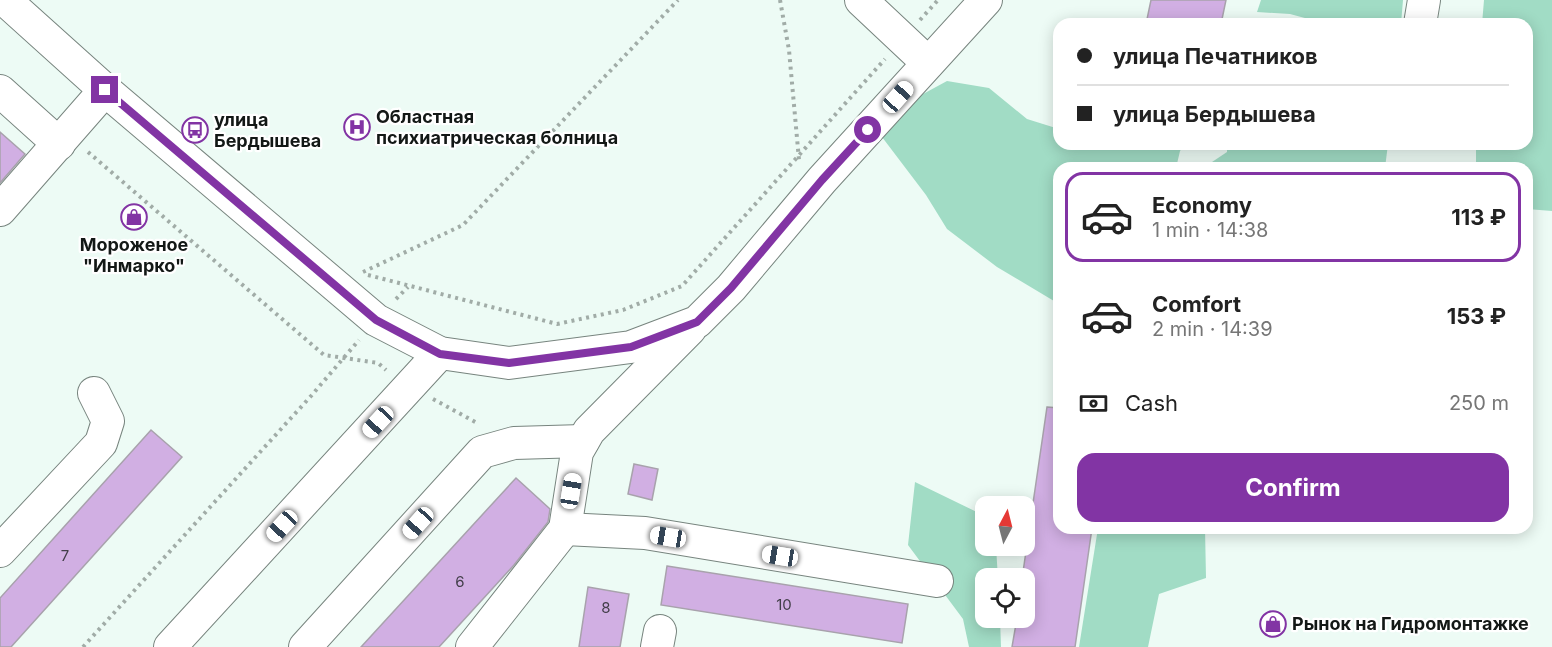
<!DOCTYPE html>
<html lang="en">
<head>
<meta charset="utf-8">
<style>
  :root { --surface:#fff; --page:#f6f6f6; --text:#222; --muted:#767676; --line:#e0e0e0; --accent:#8234a4 }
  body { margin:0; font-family:Inter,sans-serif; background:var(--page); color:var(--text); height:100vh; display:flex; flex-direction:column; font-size:22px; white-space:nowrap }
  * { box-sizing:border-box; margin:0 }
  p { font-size:20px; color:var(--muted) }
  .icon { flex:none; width:33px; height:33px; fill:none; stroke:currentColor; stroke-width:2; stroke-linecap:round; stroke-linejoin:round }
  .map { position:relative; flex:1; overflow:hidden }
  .panel { position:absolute; left:1053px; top:162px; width:480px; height:372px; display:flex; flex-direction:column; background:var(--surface); border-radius:18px; box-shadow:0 3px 15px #0003 }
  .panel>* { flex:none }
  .banner { position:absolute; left:1053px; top:18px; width:480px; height:132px; border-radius:18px; box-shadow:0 3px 15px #0003; display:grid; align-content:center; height:132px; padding:0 24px; background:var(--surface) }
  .needle { width:39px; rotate:7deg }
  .buttons { position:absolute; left:975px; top:496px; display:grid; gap:12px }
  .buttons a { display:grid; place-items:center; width:60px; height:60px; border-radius:12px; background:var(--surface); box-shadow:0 3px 15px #0003; font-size:30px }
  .end { position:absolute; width:27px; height:27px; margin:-14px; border:8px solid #8234a4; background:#fff; box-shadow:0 0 0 3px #fff }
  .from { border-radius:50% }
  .car { position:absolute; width:18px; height:36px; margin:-18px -9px; border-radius:8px; box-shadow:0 0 4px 2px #0007; background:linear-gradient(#fff 24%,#345 0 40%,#fff 0 76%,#345 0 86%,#fff 0) }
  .banner b { display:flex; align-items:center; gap:21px; height:57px; font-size:22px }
  .banner b+b { border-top:2px solid var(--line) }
  .banner i { width:15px; height:15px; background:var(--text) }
  ul { padding:10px 0 0; list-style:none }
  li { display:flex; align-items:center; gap:18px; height:90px; margin:0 12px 9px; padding:0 12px; border:3px solid transparent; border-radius:18px }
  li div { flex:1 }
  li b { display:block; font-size:22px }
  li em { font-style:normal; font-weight:700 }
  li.selected { border-color:var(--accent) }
  li>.icon { width:54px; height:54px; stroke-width:1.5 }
  .pay { display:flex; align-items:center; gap:15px; height:66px; padding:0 24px; font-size:22px }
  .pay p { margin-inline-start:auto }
  .primary-button { display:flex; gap:12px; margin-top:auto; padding:12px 24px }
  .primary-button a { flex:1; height:69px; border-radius:18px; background:var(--accent); color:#fff; font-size:24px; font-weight:700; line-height:69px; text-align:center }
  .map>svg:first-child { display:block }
</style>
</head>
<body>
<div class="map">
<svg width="1552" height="647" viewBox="0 0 1552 647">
  <rect width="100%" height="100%" fill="#edfbf5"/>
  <g fill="#a1dcc5">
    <path d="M1261 0H1403L1401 24H1327L1290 14 1257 12Z"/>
    <path d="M1484 0H1552V211L1527 209V168H1476V144H1527V24H1482Z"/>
    <path d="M947 81 989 88 1027 119 1059 129V144H1185L1180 151 1176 168H1059V304L997 267 947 229 926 195 882 137 901 106Z"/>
    <path d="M1227 144H1388L1385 168H1203L1227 152Z"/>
    <path d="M915 482 985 516 986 546H996L998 579H986V618H1000L1001 647H969L963 619 908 545Z"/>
    <path d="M1098 528H1205L1206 578 1159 594 1148 647H1079Z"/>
  </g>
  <g fill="#d1afe3" stroke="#a8a2ac" stroke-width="1.5">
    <path d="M1151 0H1226L1221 24H1146Z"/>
    <path d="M0 132 25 154 0 183Z"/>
    <path d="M1047 407 1059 408V528H1092L1075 647H1012L1017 618H1024V579H1022Z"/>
    <path d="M151 430 182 457 11 647H0V598Z"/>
    <path d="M634 464 658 469 652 500 628 494Z"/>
    <path d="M516 478 550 509 548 522 514 565 439 647H361Z"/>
    <path d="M667 566 908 604 902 643 661 605Z"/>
    <path d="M588 587 629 594 620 647H579Z"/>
  </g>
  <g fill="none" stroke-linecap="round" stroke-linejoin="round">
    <g stroke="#77847e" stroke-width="34">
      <g id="minor">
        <path d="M5 0 105 90 376 320 440 353 509 363 631 347 697 322 731 288 822 180 986 0"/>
        <path d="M861 0 928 63"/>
        <path d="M1420 24 1424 0"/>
        <path d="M0 91 59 144"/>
        <path d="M0 210 105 90"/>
        <path d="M565 529 645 533 937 581"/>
        <path d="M0 551 101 443 108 421 94 393"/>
        <path d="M170 647 440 353"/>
        <path d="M305 647 482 452 514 443 583 441"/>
        <path d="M472 647 565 529 577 452 589 431 690 329"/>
        <path d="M657 647 660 631"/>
      </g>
    </g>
    <g stroke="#a1aca7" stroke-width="4" stroke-dasharray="3 4.5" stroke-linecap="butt">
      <path d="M780 0 789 50 799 160"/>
      <path d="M920 20 938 0"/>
      <path d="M88 152 324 355 378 363 386 370"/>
      <path d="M363 272 463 225 678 0"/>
      <path d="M368 275 557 324 623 310 682 286 885 59"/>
      <path d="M396 299 408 287"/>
      <path d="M433 399 479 424"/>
      <path d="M83 647 311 396 359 340"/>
    </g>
    <use href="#minor" stroke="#fff" stroke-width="32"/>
  </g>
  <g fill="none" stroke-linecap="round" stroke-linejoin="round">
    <path stroke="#8234a4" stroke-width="8" d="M105 90 376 320 440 354 509 363 631 347 697 322 731 288 822 180 868 130"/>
  </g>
  <defs>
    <g id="hospital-ring" transform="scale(1.35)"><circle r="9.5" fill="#fff" stroke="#8234a4" stroke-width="1.5"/><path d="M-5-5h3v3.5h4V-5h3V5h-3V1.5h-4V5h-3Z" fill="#8234a4"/></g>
    <g id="bus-ring" transform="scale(1.35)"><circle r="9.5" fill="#fff" stroke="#8234a4" stroke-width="1.5"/><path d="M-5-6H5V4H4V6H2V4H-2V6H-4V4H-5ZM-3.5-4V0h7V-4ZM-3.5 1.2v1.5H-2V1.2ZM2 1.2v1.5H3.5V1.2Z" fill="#8234a4"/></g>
    <g id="shop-ring" transform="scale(1.35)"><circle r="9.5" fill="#fff" stroke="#8234a4" stroke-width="1.5"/><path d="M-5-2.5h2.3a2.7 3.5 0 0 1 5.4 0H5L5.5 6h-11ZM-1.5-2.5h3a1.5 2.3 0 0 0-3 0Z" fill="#8234a4"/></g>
  </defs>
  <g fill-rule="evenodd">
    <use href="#hospital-ring" x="357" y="127"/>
    <use href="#bus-ring" x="195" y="130"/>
    <use href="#shop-ring" x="134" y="217"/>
    <use href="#shop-ring" x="1273" y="624"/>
  </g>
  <g text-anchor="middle" stroke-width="4.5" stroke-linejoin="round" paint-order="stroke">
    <g font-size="15" fill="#423e49">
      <text x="65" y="561">7</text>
      <text x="460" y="587">6</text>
      <text x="784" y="610">10</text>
      <text x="606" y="613">8</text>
    </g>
    <g font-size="18" font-weight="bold" fill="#131816" stroke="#fff" text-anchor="start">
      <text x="376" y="123">Областная<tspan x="376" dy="21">психиатрическая болница</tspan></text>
      <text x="214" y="126">улица<tspan x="214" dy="21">Бердышева</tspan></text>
      <text x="134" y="251" text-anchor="middle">Мороженое<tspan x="134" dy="21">"Инмарко"</tspan></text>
      <text x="1292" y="630">Рынок на Гидромонтажке</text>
    </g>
  </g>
</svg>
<div class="buttons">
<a><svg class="needle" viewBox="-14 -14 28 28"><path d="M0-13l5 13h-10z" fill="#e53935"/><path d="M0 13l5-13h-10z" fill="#767676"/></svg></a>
<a><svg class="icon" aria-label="locate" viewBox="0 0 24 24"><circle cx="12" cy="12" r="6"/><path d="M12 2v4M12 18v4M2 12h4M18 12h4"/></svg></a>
</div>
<i class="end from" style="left:868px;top:130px"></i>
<i class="end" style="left:105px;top:90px"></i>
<i class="car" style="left:898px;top:97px;rotate:42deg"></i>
<i class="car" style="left:378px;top:422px;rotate:223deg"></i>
<i class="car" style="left:571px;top:491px;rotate:9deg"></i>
<i class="car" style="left:418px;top:523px;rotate:222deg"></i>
<i class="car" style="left:282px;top:526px;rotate:223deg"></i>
<i class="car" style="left:668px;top:537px;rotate:279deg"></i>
<i class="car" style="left:780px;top:556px;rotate:279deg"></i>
<div class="banner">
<b><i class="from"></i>улица Печатников</b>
<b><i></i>улица Бердышева</b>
</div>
<section class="panel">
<ul>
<li class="selected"><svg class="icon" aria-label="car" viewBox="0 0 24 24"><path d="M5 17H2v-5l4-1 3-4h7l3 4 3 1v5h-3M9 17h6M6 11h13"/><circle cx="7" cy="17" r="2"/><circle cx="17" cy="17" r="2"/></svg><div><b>Economy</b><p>1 min · 14:38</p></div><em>113 ₽</em></li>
<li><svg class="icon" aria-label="car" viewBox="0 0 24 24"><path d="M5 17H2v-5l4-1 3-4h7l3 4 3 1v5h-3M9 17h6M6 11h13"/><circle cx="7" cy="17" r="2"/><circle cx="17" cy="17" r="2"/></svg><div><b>Comfort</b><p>2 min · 14:39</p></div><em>153 ₽</em></li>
</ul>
<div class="pay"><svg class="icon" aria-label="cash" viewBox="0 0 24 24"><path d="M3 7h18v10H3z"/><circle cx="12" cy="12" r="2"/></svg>Cash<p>250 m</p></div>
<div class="primary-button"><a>Confirm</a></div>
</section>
</div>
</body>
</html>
